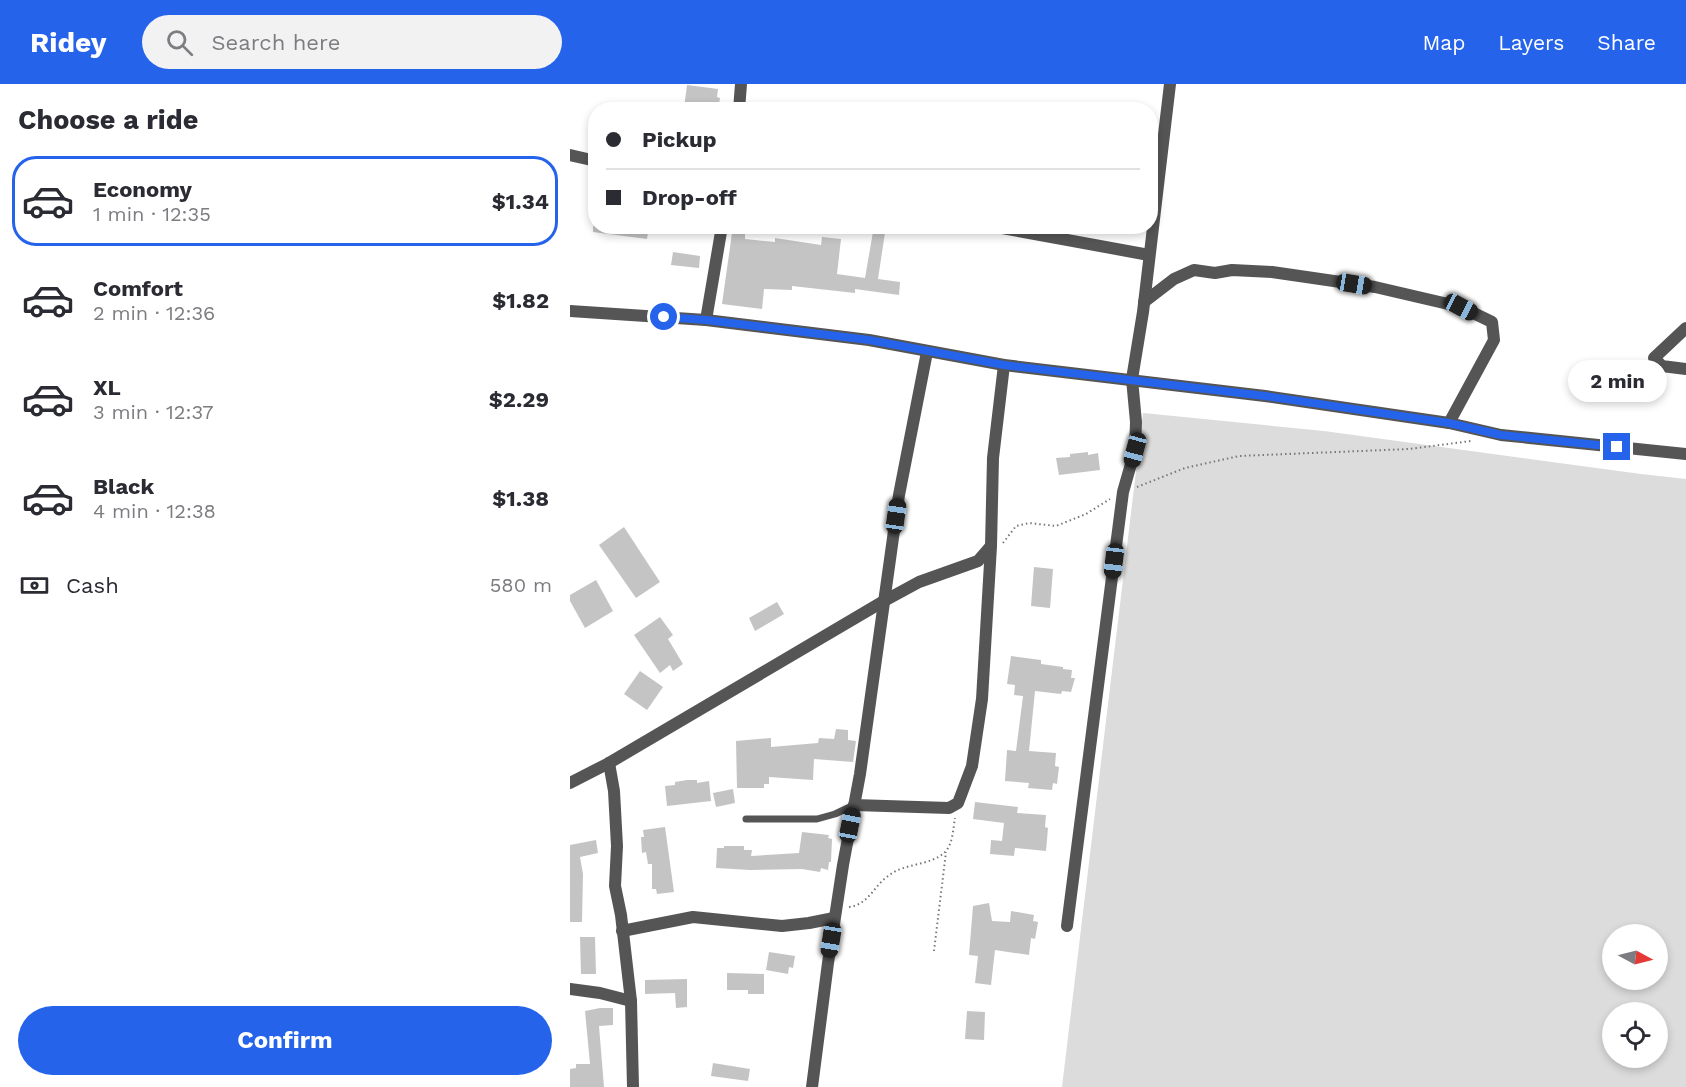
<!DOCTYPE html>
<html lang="en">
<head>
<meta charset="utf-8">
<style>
  :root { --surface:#fff; --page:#f2f2f3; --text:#2b2b33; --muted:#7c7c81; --line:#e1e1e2; --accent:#2563eb }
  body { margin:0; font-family:"Work Sans",sans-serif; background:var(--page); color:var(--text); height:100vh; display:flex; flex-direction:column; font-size:22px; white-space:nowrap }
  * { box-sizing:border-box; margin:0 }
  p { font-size:20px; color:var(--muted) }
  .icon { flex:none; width:33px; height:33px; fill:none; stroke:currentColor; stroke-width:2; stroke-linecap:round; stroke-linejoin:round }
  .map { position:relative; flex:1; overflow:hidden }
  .drawer { display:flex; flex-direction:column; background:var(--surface); width:570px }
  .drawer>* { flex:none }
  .hud { position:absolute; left:18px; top:18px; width:570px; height:132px; border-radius:24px; box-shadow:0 3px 9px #0003; display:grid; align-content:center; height:132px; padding:0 18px; background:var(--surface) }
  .needle { width:39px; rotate:97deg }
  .buttons { position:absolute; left:1032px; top:840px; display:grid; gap:12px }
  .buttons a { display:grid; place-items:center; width:66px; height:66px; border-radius:50%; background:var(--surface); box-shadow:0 3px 9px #0003; font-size:30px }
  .end { position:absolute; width:27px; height:27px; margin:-14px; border:8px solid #2563eb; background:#fff; box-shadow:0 0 0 3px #fff }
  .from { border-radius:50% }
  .bubble { position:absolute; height:42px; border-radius:21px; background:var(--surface); box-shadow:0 3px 9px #0003; font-size:20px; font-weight:700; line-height:42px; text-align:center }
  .car { position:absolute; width:18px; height:36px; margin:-18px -9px; border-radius:8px; box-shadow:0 0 4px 2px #0007; background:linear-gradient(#222 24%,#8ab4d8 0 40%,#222 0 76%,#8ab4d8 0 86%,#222 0) }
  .hud b { display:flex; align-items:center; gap:21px; height:57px; font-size:22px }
  .hud b+b { border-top:2px solid var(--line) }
  .hud i { width:15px; height:15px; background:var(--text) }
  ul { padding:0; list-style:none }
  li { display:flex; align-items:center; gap:18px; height:90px; margin:0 12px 9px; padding:0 6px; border:3px solid transparent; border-radius:24px }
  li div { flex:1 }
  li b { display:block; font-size:22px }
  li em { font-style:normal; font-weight:700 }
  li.selected { border-color:var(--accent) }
  li>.icon { width:54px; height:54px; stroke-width:1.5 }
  h2 { padding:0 18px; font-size:27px; line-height:72px }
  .pay { display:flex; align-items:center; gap:15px; height:66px; padding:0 18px; font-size:22px }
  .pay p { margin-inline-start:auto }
  .primary-button { display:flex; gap:12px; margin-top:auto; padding:12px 18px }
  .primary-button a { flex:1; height:69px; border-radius:36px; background:var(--accent); color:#fff; font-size:24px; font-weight:700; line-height:69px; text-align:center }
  header { display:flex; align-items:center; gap:36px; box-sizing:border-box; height:84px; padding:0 30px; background:var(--accent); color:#fff }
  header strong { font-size:28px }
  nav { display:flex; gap:33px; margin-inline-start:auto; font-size:21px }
  .search { width:420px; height:54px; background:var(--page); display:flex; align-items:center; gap:15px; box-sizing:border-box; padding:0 21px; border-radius:33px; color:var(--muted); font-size:22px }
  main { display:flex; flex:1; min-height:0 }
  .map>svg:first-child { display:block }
</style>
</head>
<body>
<header>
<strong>Ridey</strong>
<div class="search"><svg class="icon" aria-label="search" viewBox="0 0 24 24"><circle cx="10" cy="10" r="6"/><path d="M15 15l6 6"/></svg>Search here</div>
<nav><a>Map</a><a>Layers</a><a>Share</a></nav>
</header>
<main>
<section class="drawer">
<h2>Choose a ride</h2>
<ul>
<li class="selected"><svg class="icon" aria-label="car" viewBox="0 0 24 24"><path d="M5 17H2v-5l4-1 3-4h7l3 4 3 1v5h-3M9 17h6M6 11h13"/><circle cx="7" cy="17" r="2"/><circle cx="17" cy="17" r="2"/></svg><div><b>Economy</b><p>1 min · 12:35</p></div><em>$1.34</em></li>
<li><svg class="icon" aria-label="car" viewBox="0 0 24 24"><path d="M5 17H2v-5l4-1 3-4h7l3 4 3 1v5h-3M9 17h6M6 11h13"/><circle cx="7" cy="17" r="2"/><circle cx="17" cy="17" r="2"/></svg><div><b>Comfort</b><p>2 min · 12:36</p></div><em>$1.82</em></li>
<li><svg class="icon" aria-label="car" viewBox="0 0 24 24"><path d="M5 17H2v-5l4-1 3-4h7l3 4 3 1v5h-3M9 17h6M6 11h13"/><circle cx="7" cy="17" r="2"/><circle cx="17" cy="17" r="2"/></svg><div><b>XL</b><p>3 min · 12:37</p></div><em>$2.29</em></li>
<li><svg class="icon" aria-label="car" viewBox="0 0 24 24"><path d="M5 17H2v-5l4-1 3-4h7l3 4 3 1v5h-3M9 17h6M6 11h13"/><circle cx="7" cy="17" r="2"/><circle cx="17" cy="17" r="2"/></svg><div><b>Black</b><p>4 min · 12:38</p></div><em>$1.38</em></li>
</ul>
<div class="pay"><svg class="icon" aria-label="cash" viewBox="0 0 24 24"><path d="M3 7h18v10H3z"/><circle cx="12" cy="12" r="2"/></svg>Cash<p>580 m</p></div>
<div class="primary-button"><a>Confirm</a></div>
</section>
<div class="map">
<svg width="1116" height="1003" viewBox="0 0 1116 1003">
  <rect width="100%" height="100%" fill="#fff"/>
  <path fill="#dcdcdc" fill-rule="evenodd" d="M573 329 754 347 1071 390 1116 395V1003H492ZM1042 850H1088V896H1042ZM1042 928H1088V974H1042Z"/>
  <g fill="#c4c4c4">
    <path d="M117 1 148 5 147 13 150 14 148 26 114 24Z"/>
    <path d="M23 142H79L77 155 23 148Z"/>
    <path d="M304 142H316L308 195 330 198 329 211 285 205V209L222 202V206L194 205 192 225 152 220 162 149 175 150V155L205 158V154L251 161 252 153 271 155 267 190 295 194Z"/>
    <path d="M103 168 130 172 129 184 101 181Z"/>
    <path d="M518 368V371L528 369 530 386 489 391 486 374 500 373V370Z"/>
    <path d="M54 443 90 498 66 514 29 461Z"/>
    <path d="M464 483 483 485 480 524 461 522Z"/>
    <path d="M26 496 43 527 15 544 0 517V511Z"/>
    <path d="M207 518 214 530 185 547 179 534Z"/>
    <path d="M90 533 103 551 98 555 113 580 103 587 100 581 90 589 64 551Z"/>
    <path d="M441 572 471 576V580L493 583V585L502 586 501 594H505L501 608 492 607 491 610 465 607 459 667 486 669 485 682 489 683 487 700 483 699 482 706 458 704 459 699 435 697 437 666 446 667 453 612 444 611 445 601 437 600Z"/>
    <path d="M70 587 93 603 77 626 54 610Z"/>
    <path d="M266 645 278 646V656L286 657 283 678 244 675 243 696 199 693V700H194V704H167L166 657 201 654V663L248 659 249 654 264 655Z"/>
    <path d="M117 696H127V699L139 697 141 717 97 722 95 702 105 701V698Z"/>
    <path d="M163 705 165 719 146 723 143 709Z"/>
    <path d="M405 718 448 723 447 729 476 731 475 743 478 744 476 767 445 764 444 772 420 770 421 756 432 757 434 739 403 735Z"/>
    <path d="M95 743 104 808 87 810 86 805H82V780H78L76 768 72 769 71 753H74L73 746Z"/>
    <path d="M232 748 259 751 258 754 262 755 261 778H259L258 786 251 784 250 788 232 785 180 786 146 784 147 764H154V762H174V766H182L181 772 229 769Z"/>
    <path d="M26 756 28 769 10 773 13 790 12 838H0V761Z"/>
    <path d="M419 819 422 837 440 838 441 827 464 831 463 837 468 838 465 855 461 854 459 871 425 866 421 901 405 899 408 872 399 871 403 822Z"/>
    <path d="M10 853H25L26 890H11Z"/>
    <path d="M199 868 225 872 223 884 219 883 218 890 196 886Z"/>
    <path d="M157 889 194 890V910H178V906H157Z"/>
    <path d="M117 895V923L106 924 105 909 75 910V896Z"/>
    <path d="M30 924H43V941L29 942 34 1003H0V985L6 984V980H20L15 927Z"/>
    <path d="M397 927 415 928 414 956 395 955Z"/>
    <path d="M143 979 180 985 178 997 141 992Z"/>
  </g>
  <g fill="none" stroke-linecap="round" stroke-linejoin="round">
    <g stroke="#777" stroke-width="2" stroke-dasharray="1.5 3" stroke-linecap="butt">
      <path d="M567 403 615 384 669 372 839 365 901 357"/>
      <path d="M433 459 446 442 459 439 486 442 516 430 540 415"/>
      <path d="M279 823C298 821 304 802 318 792 334 779 359 782 374 769 383 761 383 745 385 734"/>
      <path d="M364 867 376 768"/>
    </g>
    <path stroke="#555" stroke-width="7" d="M176 735H247L265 730 284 721"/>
    <g stroke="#555" stroke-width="12">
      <path d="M169 26 171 0"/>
      <path d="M0 71 26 77"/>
      <path d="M421 142 579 171"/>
      <path d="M574 218 604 195 624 186 645 189 662 186 702 188 805 203 891 223 922 238 924 256 879 339"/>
      <path d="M0 227 136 236 299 256 434 281 695 312 879 339 931 351 1116 370"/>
      <path d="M136 236 152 142"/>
      <path d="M1116 244 1084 274 1092 282 1116 285"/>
      <path d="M39 679 44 707 47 762 45 802 51 831 61 917 63 1003"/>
      <path d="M0 699 39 679 314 517 349 498 408 477 421 462"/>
      <path d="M284 721 379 724 388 719 402 682 412 615 421 462 423 374 434 281"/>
      <path d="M497 842 553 408 565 366 566 338 562 295 573 228 600 0"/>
      <path d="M52 847 123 833 212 842 239 839 264 834"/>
      <path d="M0 905 30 909 61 917"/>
      <path d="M242 1003 258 879 273 781 290 690 329 411 357 268"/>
    </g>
  </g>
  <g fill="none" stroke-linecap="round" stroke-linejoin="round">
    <path stroke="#2563eb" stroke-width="8" d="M94 233 136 236 299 256 434 281 695 312 879 339 931 351 1047 363"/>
  </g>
</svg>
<div class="buttons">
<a><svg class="needle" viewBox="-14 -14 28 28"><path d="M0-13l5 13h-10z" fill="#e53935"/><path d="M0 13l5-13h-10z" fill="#7c7c81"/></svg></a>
<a><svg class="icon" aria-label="locate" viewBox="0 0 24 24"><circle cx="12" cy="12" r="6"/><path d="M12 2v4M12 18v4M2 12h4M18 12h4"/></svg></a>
</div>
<i class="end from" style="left:94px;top:233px"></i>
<i class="end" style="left:1047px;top:363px"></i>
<div class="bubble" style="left:998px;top:276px;width:99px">2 min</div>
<i class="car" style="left:784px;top:200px;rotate:99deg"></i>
<i class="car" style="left:891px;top:223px;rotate:118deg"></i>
<i class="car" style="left:565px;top:366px;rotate:195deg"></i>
<i class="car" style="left:326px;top:432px;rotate:8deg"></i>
<i class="car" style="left:544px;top:477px;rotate:187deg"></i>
<i class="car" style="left:280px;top:741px;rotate:11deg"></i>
<i class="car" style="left:261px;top:856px;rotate:189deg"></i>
<div class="hud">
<b><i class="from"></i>Pickup</b>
<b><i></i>Drop-off</b>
</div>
</div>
</main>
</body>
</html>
